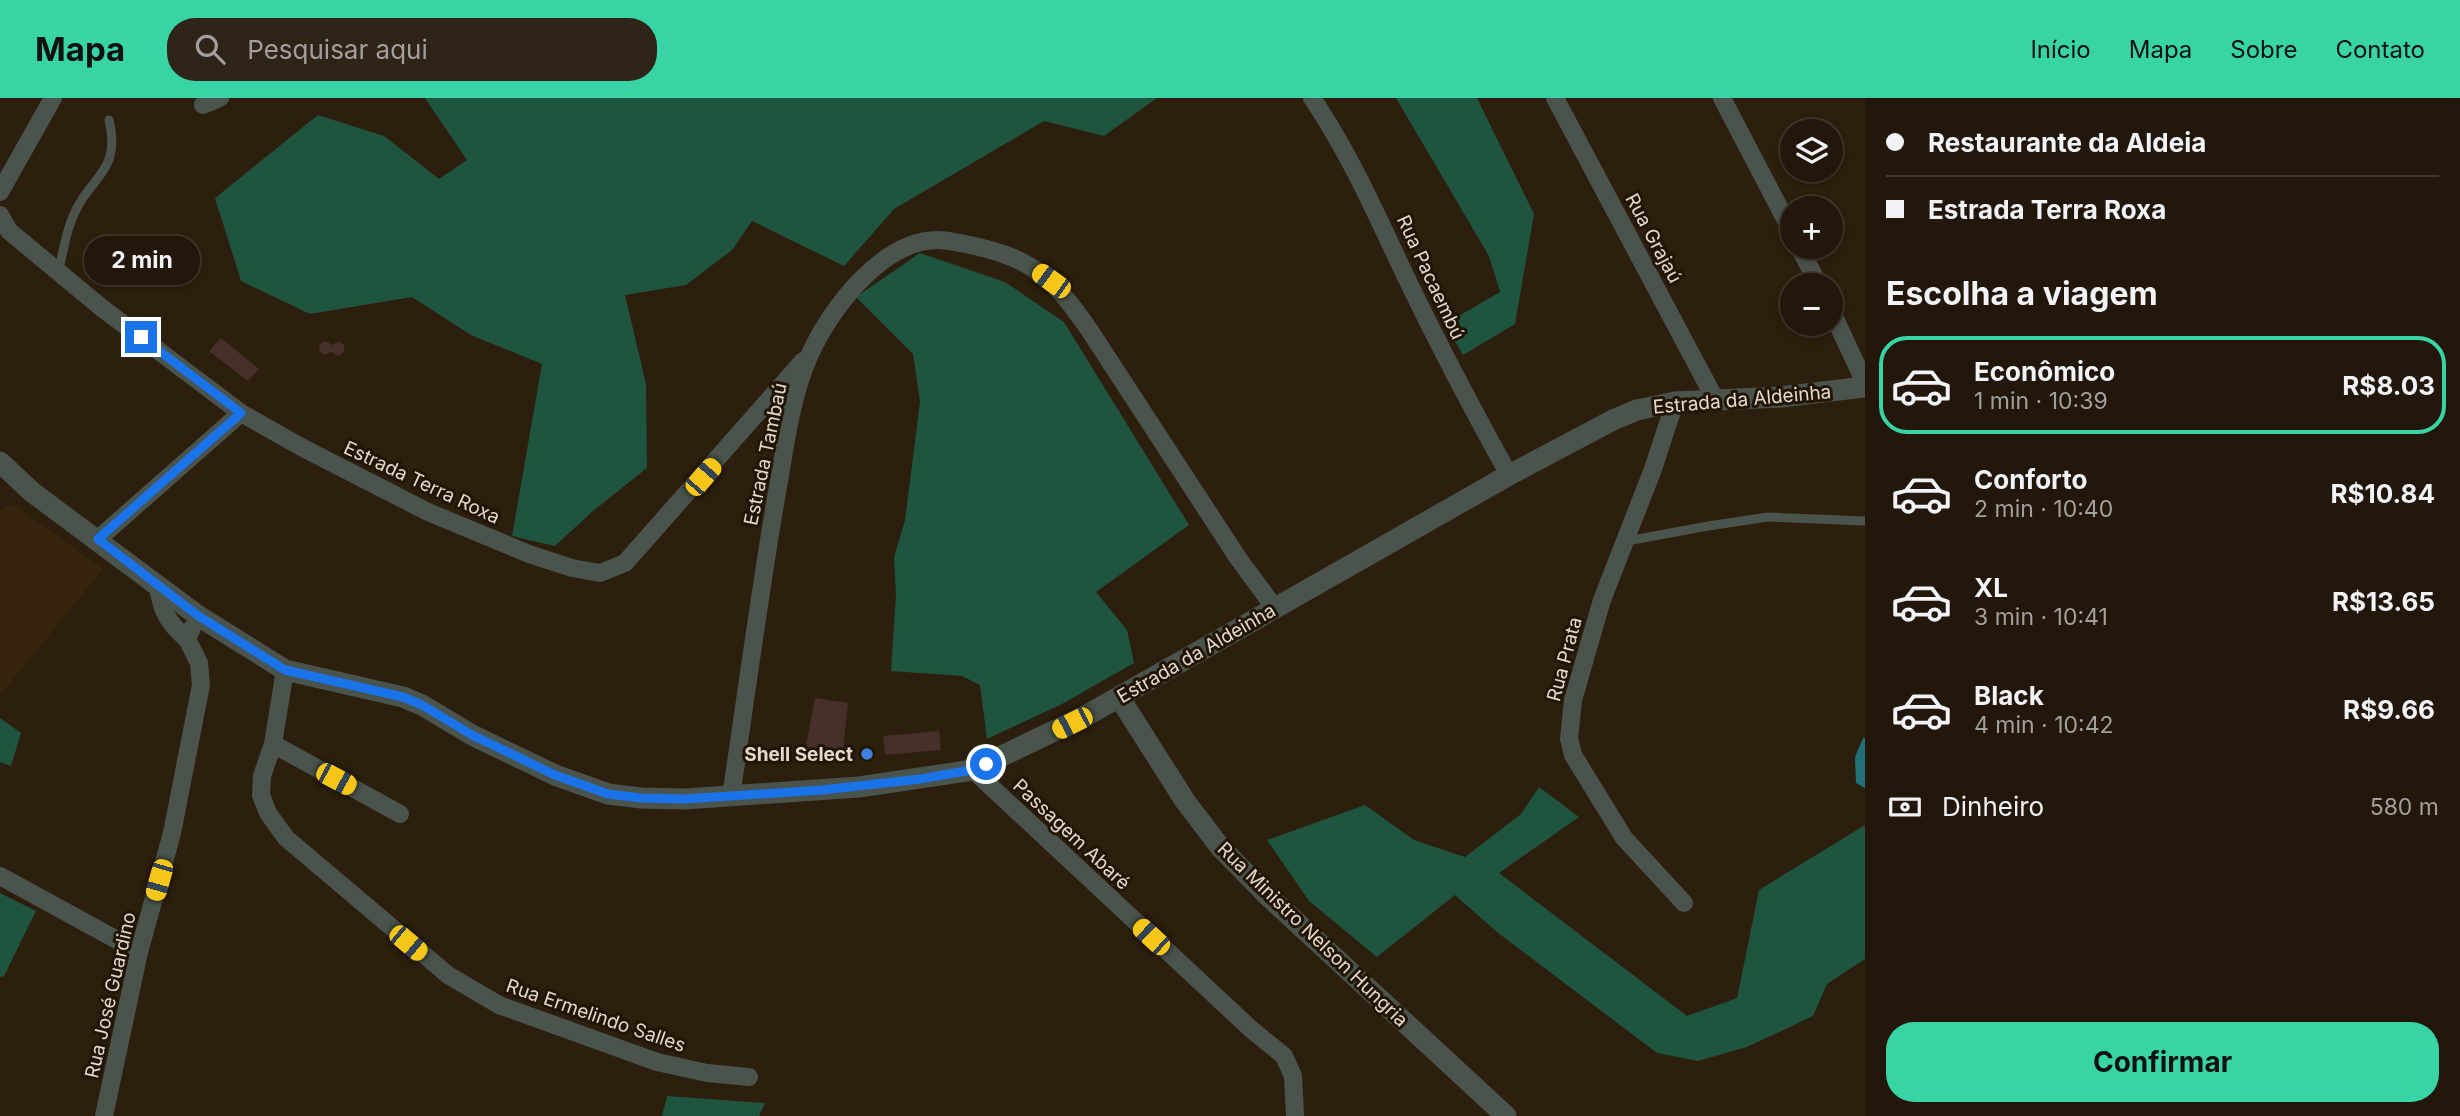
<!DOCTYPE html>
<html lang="pt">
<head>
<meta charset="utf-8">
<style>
  :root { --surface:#22170a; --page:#2e2418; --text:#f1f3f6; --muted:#a29f9c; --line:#3f362b; --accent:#38d4a6 }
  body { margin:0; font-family:Inter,sans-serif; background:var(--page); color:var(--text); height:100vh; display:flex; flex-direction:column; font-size:26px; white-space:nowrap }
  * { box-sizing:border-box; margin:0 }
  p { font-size:23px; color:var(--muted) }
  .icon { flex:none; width:38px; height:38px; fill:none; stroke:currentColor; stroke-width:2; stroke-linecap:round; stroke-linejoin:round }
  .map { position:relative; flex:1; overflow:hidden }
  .panel { display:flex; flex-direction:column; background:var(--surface); width:595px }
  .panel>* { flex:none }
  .banner { display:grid; align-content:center; height:154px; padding:0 21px; background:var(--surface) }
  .buttons { position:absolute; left:1780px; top:21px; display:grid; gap:14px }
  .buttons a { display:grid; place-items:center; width:63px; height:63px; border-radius:50%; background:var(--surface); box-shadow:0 4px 10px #0003,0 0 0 2px var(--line); font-size:35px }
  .end { position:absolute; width:32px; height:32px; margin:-16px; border:9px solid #1a73e8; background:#fff; box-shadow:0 0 0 4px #fff }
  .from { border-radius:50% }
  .bubble { position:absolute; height:49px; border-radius:24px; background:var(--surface); box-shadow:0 4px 10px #0003,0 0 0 2px var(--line); font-size:23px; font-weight:700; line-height:49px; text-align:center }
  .car { position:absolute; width:21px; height:42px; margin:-21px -10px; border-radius:9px; box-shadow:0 0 5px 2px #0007; background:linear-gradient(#f5c518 24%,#345 0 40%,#f5c518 0 76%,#345 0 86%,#f5c518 0) }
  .banner b { display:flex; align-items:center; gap:24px; height:66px; font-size:26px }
  .banner b+b { border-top:2px solid var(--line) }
  .banner i { width:18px; height:18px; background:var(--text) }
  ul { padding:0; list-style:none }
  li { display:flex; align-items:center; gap:21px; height:98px; margin:0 14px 10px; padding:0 7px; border:4px solid transparent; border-radius:28px }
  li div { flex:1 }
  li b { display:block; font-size:26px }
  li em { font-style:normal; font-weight:700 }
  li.current { border-color:var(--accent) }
  li>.icon { width:63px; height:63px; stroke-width:1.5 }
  h2 { padding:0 21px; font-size:32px; line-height:84px }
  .pay { display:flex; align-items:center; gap:18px; height:77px; padding:0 21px; font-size:26px }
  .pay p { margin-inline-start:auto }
  .primary-button { display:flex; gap:14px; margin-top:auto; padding:14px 21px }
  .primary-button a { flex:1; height:80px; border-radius:28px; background:var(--accent); color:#111; font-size:28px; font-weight:700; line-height:80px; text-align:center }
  header { display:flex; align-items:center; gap:42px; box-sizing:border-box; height:98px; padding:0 35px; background:var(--accent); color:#111 }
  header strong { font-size:33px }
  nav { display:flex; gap:38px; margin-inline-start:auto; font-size:24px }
  .search { width:490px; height:63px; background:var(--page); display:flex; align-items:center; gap:18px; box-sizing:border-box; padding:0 24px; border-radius:28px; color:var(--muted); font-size:26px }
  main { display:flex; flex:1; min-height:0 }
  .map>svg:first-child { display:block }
</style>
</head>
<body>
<header>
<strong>Mapa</strong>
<div class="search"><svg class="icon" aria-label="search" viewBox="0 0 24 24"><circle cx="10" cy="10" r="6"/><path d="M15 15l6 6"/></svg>Pesquisar aqui</div>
<nav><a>Início</a><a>Mapa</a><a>Sobre</a><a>Contato</a></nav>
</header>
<main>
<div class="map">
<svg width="1865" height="1018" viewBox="0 0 1865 1018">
  <rect width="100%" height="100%" fill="#2d1f0d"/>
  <path fill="#37240c" d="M9 407 16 408 103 471 0 597V413Z"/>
  <g fill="#1f543f">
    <path d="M425 0H1157L1104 38 1044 23 894 111 844 168 752 123 732 152 686 187 625 197 646 286 647 370 593 413 555 448 512 438 542 266 471 237 412 199 310 216 241 183 215 100 318 17 384 38 439 81 467 62Z"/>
    <path d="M1396 0H1477L1534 116 1515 226 1463 257 1445 226 1500 194 1489 158Z"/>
    <path d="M920 155 1005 184 1064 224 1189 427 1096 494 1127 532 1134 565 1062 606 987 641 980 587 962 578 891 573 896 496 894 460 905 422 920 304 913 256 856 199Z"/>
    <path d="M0 620 21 635 11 668 0 664Z"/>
    <path d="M1539 689 1579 719 1499 775 1687 918 1737 900 1759 792 1865 727V861L1827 886 1813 918 1747 949 1698 963 1657 955 1497 834 1455 797 1377 859 1309 803 1267 742 1365 707 1414 742 1465 759 1521 716Z"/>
    <path d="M0 795 36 813 4 878 0 879Z"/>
    <path d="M667 998 765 1005 759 1018H662Z"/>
  </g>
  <path fill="#207178" d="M1863 640H1865V690L1856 685 1855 659Z"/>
  <g fill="#48302a">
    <path d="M221 240 259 271 248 283 209 253Z"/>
    <path d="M326 243 332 247 339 244 344 247V254L338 258 331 254 325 257 319 253 320 246Z"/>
    <path d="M815 600 848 605 842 662 804 659Z"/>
    <path d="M939 633 941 652 885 657 883 638Z"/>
  </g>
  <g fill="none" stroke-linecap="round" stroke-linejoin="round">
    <g stroke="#4a544c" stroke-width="9">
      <path d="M58 174C63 157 65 137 72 121 88 78 122 76 109 22"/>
      <path d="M1627 443 1708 428 1768 419 1865 423"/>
    </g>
    <g stroke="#4a544c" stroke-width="18">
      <path d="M1312 0C1350 56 1377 118 1406 179 1438 246 1473 312 1509 377"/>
      <path d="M1555 0 1715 301"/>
      <path d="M1722 0 1792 134"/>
      <path d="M203 7 220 0"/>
      <path d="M0 94 53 0"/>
      <path d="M0 117 9 133 102 210 241 315 305 351 428 414 529 456 572 470 600 475 625 465 803 263"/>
      <path d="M1799 149 1819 187"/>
      <path d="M1830 210 1865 285"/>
      <path d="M1675 304 1653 371 1602 502 1573 602 1569 641 1573 657 1624 740 1684 805"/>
      <path d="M98 441 241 315"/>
      <path d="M158 489C162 514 168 525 187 541L192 530"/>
      <path d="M285 572 273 646 262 678 261 697 268 715 286 740 448 877 499 907 657 964 707 975 749 979"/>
      <path d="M273 646 400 716"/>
      <path d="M973 672 1252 932 1284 958 1293 978 1295 1018"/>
      <path d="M731 698C746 599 759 499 776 400 785 352 790 300 810 256 831 210 883 141 939 142 946 142 953 144 960 145 1029 158 1051 176 1090 233L1238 460 1274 509"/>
      <path d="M0 778 139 854"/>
      <path d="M104 1018 139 854 172 735 201 587 199 565 187 541"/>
    </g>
    <g stroke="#4a544c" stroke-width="21">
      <path d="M0 364 32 394 197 517 285 572 403 599 422 607 472 637 555 677 608 696 641 700 685 701 859 689 973 672 1089 616 1509 377 1613 322 1637 312 1675 304 1781 299 1865 289"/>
      <path d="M1119 599 1185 703 1220 749 1267 797 1506 1018"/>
    </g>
  </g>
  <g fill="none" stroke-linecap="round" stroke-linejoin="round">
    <path stroke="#1a73e8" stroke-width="9" d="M141 239 241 315 98 441 197 517 285 572 403 599 422 607 472 637 555 677 608 696 641 700 684 701 822 692 920 681 972 672 986 666"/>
  </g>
  <circle fill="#3f7fe0" stroke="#231504" stroke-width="2.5" cx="867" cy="656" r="7"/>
  <g text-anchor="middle" stroke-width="6" stroke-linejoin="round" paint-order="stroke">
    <g font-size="19" fill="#e3d9ce" stroke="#231504">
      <text transform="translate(1654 140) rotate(62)" y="7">Rua Grajaú</text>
      <text transform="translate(1431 179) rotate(65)" y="7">Rua Pacaembú</text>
      <text transform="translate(1742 301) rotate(-5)" y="7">Estrada da Aldeinha</text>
      <text transform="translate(765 356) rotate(-78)" y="7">Estrada Tambaú</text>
      <text transform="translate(422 384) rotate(25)" y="7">Estrada Terra Roxa</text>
      <text transform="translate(1196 555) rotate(-30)" y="7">Estrada da Aldeinha</text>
      <text transform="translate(1564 561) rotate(-75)" y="7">Rua Prata</text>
      <text transform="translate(1072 736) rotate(43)" y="7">Passagem Abaré</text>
      <text transform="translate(1313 836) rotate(44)" y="7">Rua Ministro Nelson Hungria</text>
      <text transform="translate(110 897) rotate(-77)" y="7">Rua José Guardino</text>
      <text transform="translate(596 917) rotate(19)" y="7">Rua Ermelindo Salles</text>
    </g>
    <g font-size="19" font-weight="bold" fill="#e3d9ce" stroke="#231504" text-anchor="end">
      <text x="853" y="663">Shell Select</text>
    </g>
  </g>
</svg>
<div class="buttons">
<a><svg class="icon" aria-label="layers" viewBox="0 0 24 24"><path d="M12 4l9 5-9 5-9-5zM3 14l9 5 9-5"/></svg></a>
<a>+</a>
<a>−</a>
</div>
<i class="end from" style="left:986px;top:666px"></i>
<i class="end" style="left:141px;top:239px"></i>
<div class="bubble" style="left:84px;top:138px;width:116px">2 min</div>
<i class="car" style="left:1051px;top:183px;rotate:306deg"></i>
<i class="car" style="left:703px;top:379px;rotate:41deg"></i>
<i class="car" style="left:1072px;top:625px;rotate:243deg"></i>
<i class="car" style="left:336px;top:681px;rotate:118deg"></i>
<i class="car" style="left:159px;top:782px;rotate:196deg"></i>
<i class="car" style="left:1151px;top:839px;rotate:313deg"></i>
<i class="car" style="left:408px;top:845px;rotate:130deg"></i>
</div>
<section class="panel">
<div class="banner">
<b><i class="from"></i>Restaurante da Aldeia</b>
<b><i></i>Estrada Terra Roxa</b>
</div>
<h2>Escolha a viagem</h2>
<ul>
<li class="current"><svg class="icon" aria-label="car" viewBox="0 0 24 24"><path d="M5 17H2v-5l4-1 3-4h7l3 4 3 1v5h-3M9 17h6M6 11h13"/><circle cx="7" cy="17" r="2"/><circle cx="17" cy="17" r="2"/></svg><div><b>Econômico</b><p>1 min · 10:39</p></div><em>R$8.03</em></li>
<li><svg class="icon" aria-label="car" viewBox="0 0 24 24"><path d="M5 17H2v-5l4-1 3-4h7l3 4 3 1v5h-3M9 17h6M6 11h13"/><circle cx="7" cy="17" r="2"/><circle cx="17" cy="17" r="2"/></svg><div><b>Conforto</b><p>2 min · 10:40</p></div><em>R$10.84</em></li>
<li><svg class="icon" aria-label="car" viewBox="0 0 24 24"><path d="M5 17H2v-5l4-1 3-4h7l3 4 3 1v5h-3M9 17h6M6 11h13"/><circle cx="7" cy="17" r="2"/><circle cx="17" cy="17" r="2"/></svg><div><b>XL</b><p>3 min · 10:41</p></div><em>R$13.65</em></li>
<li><svg class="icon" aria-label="car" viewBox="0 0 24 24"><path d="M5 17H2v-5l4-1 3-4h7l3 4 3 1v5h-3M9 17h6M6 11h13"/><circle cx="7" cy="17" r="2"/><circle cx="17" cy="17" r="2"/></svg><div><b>Black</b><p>4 min · 10:42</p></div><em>R$9.66</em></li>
</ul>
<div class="pay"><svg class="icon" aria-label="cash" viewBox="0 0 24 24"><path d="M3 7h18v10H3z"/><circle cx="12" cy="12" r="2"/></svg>Dinheiro<p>580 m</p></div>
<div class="primary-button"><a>Confirmar</a></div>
</section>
</main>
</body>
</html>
